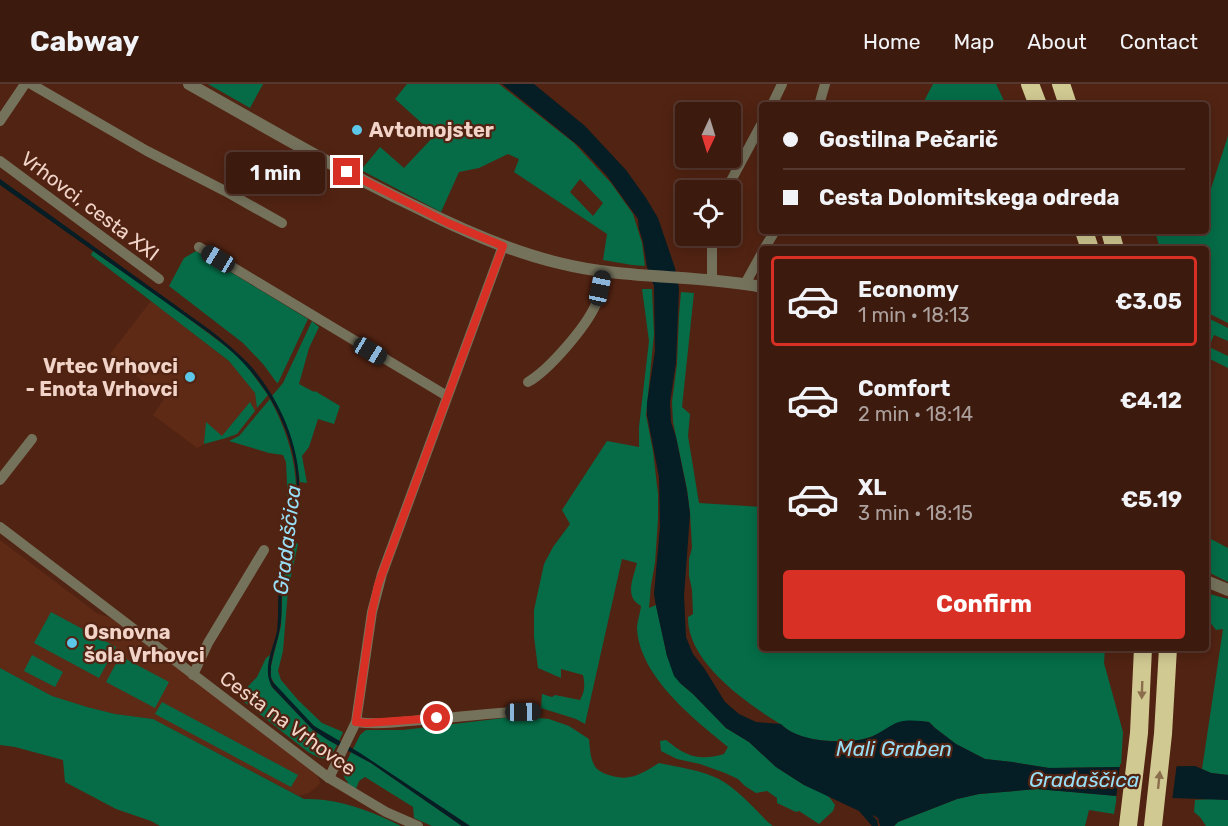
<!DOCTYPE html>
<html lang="en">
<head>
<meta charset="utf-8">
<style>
  :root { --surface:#3d1a0e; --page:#442317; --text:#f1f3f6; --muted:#ada19e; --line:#56382e; --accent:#d93025 }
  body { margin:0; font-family:Rubik,sans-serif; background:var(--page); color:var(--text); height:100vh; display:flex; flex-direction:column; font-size:22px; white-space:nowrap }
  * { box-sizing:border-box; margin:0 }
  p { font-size:20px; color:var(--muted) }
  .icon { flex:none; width:33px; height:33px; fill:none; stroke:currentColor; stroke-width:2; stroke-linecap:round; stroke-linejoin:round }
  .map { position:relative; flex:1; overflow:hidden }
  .drawer { position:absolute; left:759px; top:162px; width:450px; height:405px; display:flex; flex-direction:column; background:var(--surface); border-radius:6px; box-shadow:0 3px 15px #0003,0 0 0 2px var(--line) }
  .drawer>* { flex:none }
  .hud { position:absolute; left:759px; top:18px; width:450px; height:132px; border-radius:6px; box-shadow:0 3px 15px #0003,0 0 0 2px var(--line); display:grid; align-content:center; height:132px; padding:0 24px; background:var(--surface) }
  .needle { width:39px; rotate:184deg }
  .buttons { position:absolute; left:675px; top:18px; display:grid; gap:12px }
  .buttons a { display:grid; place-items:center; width:66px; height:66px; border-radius:6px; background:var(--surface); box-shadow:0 3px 15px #0003,0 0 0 2px var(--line); font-size:30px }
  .end { position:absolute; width:27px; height:27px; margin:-14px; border:8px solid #d93025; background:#fff; box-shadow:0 0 0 3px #fff }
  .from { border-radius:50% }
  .bubble { position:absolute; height:42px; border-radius:6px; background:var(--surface); box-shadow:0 3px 15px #0003,0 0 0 2px var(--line); font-size:20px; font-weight:700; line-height:42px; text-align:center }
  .car { position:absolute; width:18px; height:36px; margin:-18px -9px; border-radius:8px; box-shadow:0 0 4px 2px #0007; background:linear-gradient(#222 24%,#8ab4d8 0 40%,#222 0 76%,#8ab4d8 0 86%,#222 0) }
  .hud b { display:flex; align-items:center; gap:21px; height:57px; font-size:22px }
  .hud b+b { border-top:2px solid var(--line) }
  .hud i { width:15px; height:15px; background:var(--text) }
  ul { padding:10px 0 0; list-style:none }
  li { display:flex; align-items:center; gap:18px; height:90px; margin:0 12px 9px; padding:0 12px; border:3px solid transparent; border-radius:6px }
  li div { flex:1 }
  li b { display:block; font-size:22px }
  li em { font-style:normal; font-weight:700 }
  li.active { border-color:var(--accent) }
  li>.icon { width:54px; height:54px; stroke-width:1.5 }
  .primary-button { display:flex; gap:12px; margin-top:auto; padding:12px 24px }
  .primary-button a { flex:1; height:69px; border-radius:6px; background:var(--accent); color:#fff; font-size:24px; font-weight:700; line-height:69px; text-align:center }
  header { display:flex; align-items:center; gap:36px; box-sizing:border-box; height:84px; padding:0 30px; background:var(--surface); border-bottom:2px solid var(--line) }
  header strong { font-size:28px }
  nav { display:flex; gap:33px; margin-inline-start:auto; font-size:21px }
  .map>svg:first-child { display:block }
</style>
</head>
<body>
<header>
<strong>Cabway</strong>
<nav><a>Home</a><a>Map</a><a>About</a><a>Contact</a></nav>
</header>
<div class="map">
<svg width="1228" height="742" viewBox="0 0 1228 742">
  <rect width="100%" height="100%" fill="#512312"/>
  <g fill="#5e2a16">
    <path d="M151 217 229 277 255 309 257 324 237 350 204 360 197 364 153 331 164 315 110 270Z"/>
    <path d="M0 456 98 530 111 534 316 689 320 697 319 701 309 709 299 712 153 635 115 630 87 623 52 612 0 584Z"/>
  </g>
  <g fill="#056c47" fill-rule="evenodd">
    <path d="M208 0H263L250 24Z"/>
    <path d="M407 0H499L574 59 611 99 633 130 642 159 645 182 632 181 603 176 607 150 514 88 519 75 508 70 479 84 459 88 441 128 361 86 380 63 404 84 435 51 395 15ZM580 95 603 119 593 132 570 108Z"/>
    <path d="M933 0H996L1006 21H940L929 16 927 21H922Z"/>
    <path d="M1228 52V239L1206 228V165H1160L1155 147H1206V120Z"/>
    <path d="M93 167 161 214 228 264 246 281 268 311 257 324 255 309 229 277 91 171Z"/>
    <path d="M196 167 308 235 278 299H277L263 280 243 259 169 202 184 174Z"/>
    <path d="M642 205H652L654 250 646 331 653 367 658 410V435L655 479 651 501 649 524 656 521 667 572 680 599 693 610 726 644 749 658 776 683 804 701 824 709 830 714 835 721 833 727 819 740 799 727 796 728 777 719V714L767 707 756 709 745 702 738 695 725 689 700 680 677 675 661 667 660 657 666 656C687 673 699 677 724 670L728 663C694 635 640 593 637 545 637 538 640 530 641 522 624 513 633 495 637 479L622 475 585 640 576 635 541 624 542 610 552 613 555 611 580 616C585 607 585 601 583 591L561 585V594L538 584 534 553V526L544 480 553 463 570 440 562 426 607 357 639 363V343L649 257Z"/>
    <path d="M681 208 694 209 682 323 690 330 688 352 699 419 762 423V564H1105L1104 579 1123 648 1121 683 1049 684 1012 678 985 675 956 660 935 644 929 638C919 637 907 636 897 639 889 642 881 649 873 652 865 655 855 657 846 657 830 657 811 657 796 650 788 647 784 642 777 638 744 617 687 577 688 533L693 530 692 506 689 492V475L692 464 690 428 687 405 673 338 672 318 677 280 679 231Z"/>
    <path d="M1206 233 1228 244V257L1214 251 1209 263 1228 272V284L1206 273Z"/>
    <path d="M312 237 319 243 309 264 299 300 314 308 315 307 340 322 334 340 318 335 309 363 302 372 307 399 300 398C296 367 288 339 272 312L283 299Z"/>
    <path d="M270 315C288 348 298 382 296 419L288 420 286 378 283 371 269 369 229 357 239 352Z"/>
    <path d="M250 318 255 327 237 350 226 354 204 360 206 338 222 352Z"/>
    <path d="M1209 454 1228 464V498L1206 487V455Z"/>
    <path d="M292 457 298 460 288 506 283 567 278 587 281 596 298 616 322 639 343 648 339 657 314 642 275 601 271 593V582L281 542 283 497Z"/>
    <path d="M1206 509 1228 515V691L1211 689 1202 685 1223 545 1216 546 1206 533Z"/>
    <path d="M51 528 116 563 99 594 34 559Z"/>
    <path d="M32 571 63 588 55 603 24 587Z"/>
    <path d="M270 571 268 590 271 602 313 646 337 661C329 678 324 677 308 668L238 613 257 593 266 574Z"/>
    <path d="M120 572 169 598 155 624 106 598Z"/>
    <path d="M0 584 52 612 87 623 115 630 153 635 304 715C311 715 317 715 324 716 351 719 377 730 401 742H160L151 737 116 725 65 698 63 676 15 663 0 661Z"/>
    <path d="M162 618 298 691 291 703 155 630Z"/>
    <path d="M521 632 549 635 569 642 589 655C590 664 590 676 596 684 599 687 605 690 609 691 630 698 641 690 659 679 678 683 701 686 719 695 736 704 755 725 769 739L773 742H470L353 665 360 651 366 646H403Z"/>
    <path d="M351 668 371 679 462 742H432L414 734 413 723 365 693 359 697 356 705 347 700 348 698C338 689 347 678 351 668Z"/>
    <path d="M1037 705 1117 712 1114 730 1089 726 1085 742H894L898 738 957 715 979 710Z"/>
    <path d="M1213 715 1228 716V742H1206L1200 733 1194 728 1195 716Z"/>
  </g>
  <g fill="#051d24">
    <path d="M502 0H534L585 42 626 86 646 114 658 134 675 184 679 204 676 279 670 318 671 338 676 353 687 407 690 430 684 512 686 553 693 570 704 584 725 618 739 630 756 638 781 640C799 659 847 661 871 653 880 649 888 643 896 639 907 635 919 637 929 638L935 644 956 660 985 675 1012 678 1049 684 1195 682 1211 689 1228 691V716L1117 712 1037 705 979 710 957 715 898 738 894 742H880L878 734 873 731V732L877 736 878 742H872L859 727 804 701 776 683 749 658 726 644 693 610 680 599 674 592 667 572 656 522 654 510 660 442 659 393 647 331V319L655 267 654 202 647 183 643 158 639 145 638 135 607 92 580 63Z"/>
    <path d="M0 95 210 246C223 256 236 267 248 279 280 314 302 364 299 412 298 441 288 469 283 497 280 513 283 528 280 543 278 560 267 580 272 597L314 642 360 669 470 742H462L371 679 328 656 313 646 273 604C261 586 273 566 277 547 279 530 277 513 280 496 284 471 292 446 296 420 302 371 279 318 246 282 235 269 222 259 209 249L0 101Z"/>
  </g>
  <path fill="#512312" d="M1177 679 1172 717 1116 715 1120 680Z"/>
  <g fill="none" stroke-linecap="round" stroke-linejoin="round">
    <g stroke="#75725c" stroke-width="10">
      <path d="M31 0 147 67 225 107 282 139"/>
      <path d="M772 21 782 0"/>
      <path d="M819 21 825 0"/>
      <path d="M0 37 25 0"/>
      <path d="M0 77 159 195"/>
      <path d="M726 106 762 39"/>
      <path d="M199 163 447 312"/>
      <path d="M764 165 775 147"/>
      <path d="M712 196V152"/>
      <path d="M745 200 762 169"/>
      <path d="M528 298C549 286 586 243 596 220 600 211 601 198 603 188"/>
      <path d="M0 396 32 355"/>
      <path d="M0 443 329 694 386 728 418 742"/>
      <path d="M193 591 208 559 264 466"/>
      <path d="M356 638C378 641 400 638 422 636 460 633 497 628 535 627"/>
      <path d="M329 694 356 638 372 528 382 490 503 162"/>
    </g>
    <g stroke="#75725c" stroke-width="12">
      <path d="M189 0C264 42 338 86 416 123 462 146 509 167 559 179 626 196 695 190 762 203"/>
      <path d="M1206 497 1228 506"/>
    </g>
    <g stroke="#d1c992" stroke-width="18">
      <path d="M1030 0 1038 21"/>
      <path d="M1061 0 1068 21"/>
      <path d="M1084 147 1090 165"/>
      <path d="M1110 147 1115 165"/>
      <path d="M1128 742 1139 649 1143 564"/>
      <path d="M1153 742 1163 650 1168 564"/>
    </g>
  </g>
  <defs><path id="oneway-solid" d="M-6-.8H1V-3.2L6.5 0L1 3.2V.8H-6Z" transform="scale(1.5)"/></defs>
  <g fill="#8b6e4c">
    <use href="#oneway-solid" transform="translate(1142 606) rotate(92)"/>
    <use href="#oneway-solid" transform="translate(1159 696) rotate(-84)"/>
  </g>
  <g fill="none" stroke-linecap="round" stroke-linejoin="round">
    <path stroke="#d93025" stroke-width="8" d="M347 88 448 139 503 162 378 501 372 528 356 638 367 639 437 634"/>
  </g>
  <g fill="#5cc7e8" stroke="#512312" stroke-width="2">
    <circle cx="357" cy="46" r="6"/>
    <circle cx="190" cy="293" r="6"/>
    <circle cx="72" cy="559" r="6"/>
  </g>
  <g text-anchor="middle" stroke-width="4.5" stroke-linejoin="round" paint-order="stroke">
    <g font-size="20" font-weight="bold" fill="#f1d3c8" stroke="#512312" text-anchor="start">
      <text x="369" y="53">Avtomojster</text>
      <text x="178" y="289" text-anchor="end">Vrtec Vrhovci<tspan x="178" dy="23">- Enota Vrhovci</tspan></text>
      <text x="84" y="555">Osnovna<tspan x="84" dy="23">šola Vrhovci</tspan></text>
    </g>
    <g font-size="20" fill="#f1d3c8" stroke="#512312">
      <text transform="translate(90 122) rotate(37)" y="7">Vrhovci, cesta XXI</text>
      <text transform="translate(288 639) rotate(36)" y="7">Cesta na Vrhovce</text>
    </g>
    <g font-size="21" font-style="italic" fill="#97dff7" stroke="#512312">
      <text transform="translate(287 456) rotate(-83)" y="7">Gradaščica</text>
      <text x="894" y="672">Mali Graben</text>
      <text x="1084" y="703">Gradaščica</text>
    </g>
  </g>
</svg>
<div class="buttons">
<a><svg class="needle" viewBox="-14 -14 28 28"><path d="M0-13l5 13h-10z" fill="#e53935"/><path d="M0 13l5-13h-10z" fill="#ada19e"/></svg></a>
<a><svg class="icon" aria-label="locate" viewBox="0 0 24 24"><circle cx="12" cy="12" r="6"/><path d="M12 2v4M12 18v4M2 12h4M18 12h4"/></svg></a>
</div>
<i class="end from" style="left:437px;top:634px"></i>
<i class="end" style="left:347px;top:88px"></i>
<div class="bubble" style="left:226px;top:68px;width:99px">1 min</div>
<i class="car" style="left:218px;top:175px;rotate:301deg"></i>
<i class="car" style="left:600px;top:204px;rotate:12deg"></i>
<i class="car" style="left:370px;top:267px;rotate:121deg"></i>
<i class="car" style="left:523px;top:628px;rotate:89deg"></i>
<div class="hud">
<b><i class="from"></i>Gostilna Pečarič</b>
<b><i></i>Cesta Dolomitskega odreda</b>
</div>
<section class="drawer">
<ul>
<li class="active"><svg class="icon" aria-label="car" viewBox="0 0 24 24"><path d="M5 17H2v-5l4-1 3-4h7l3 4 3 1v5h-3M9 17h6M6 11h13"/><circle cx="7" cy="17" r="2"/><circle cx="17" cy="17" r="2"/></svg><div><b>Economy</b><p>1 min · 18:13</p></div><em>€3.05</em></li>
<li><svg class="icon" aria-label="car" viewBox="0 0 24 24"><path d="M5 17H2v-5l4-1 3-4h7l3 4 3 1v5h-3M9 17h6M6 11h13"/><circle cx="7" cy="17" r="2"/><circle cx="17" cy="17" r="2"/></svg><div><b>Comfort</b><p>2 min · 18:14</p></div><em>€4.12</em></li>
<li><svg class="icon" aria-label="car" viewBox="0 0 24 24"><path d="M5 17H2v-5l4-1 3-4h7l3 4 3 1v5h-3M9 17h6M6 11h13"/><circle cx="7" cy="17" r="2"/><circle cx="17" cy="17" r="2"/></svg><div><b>XL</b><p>3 min · 18:15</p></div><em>€5.19</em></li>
</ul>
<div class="primary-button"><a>Confirm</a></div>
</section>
</div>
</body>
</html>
